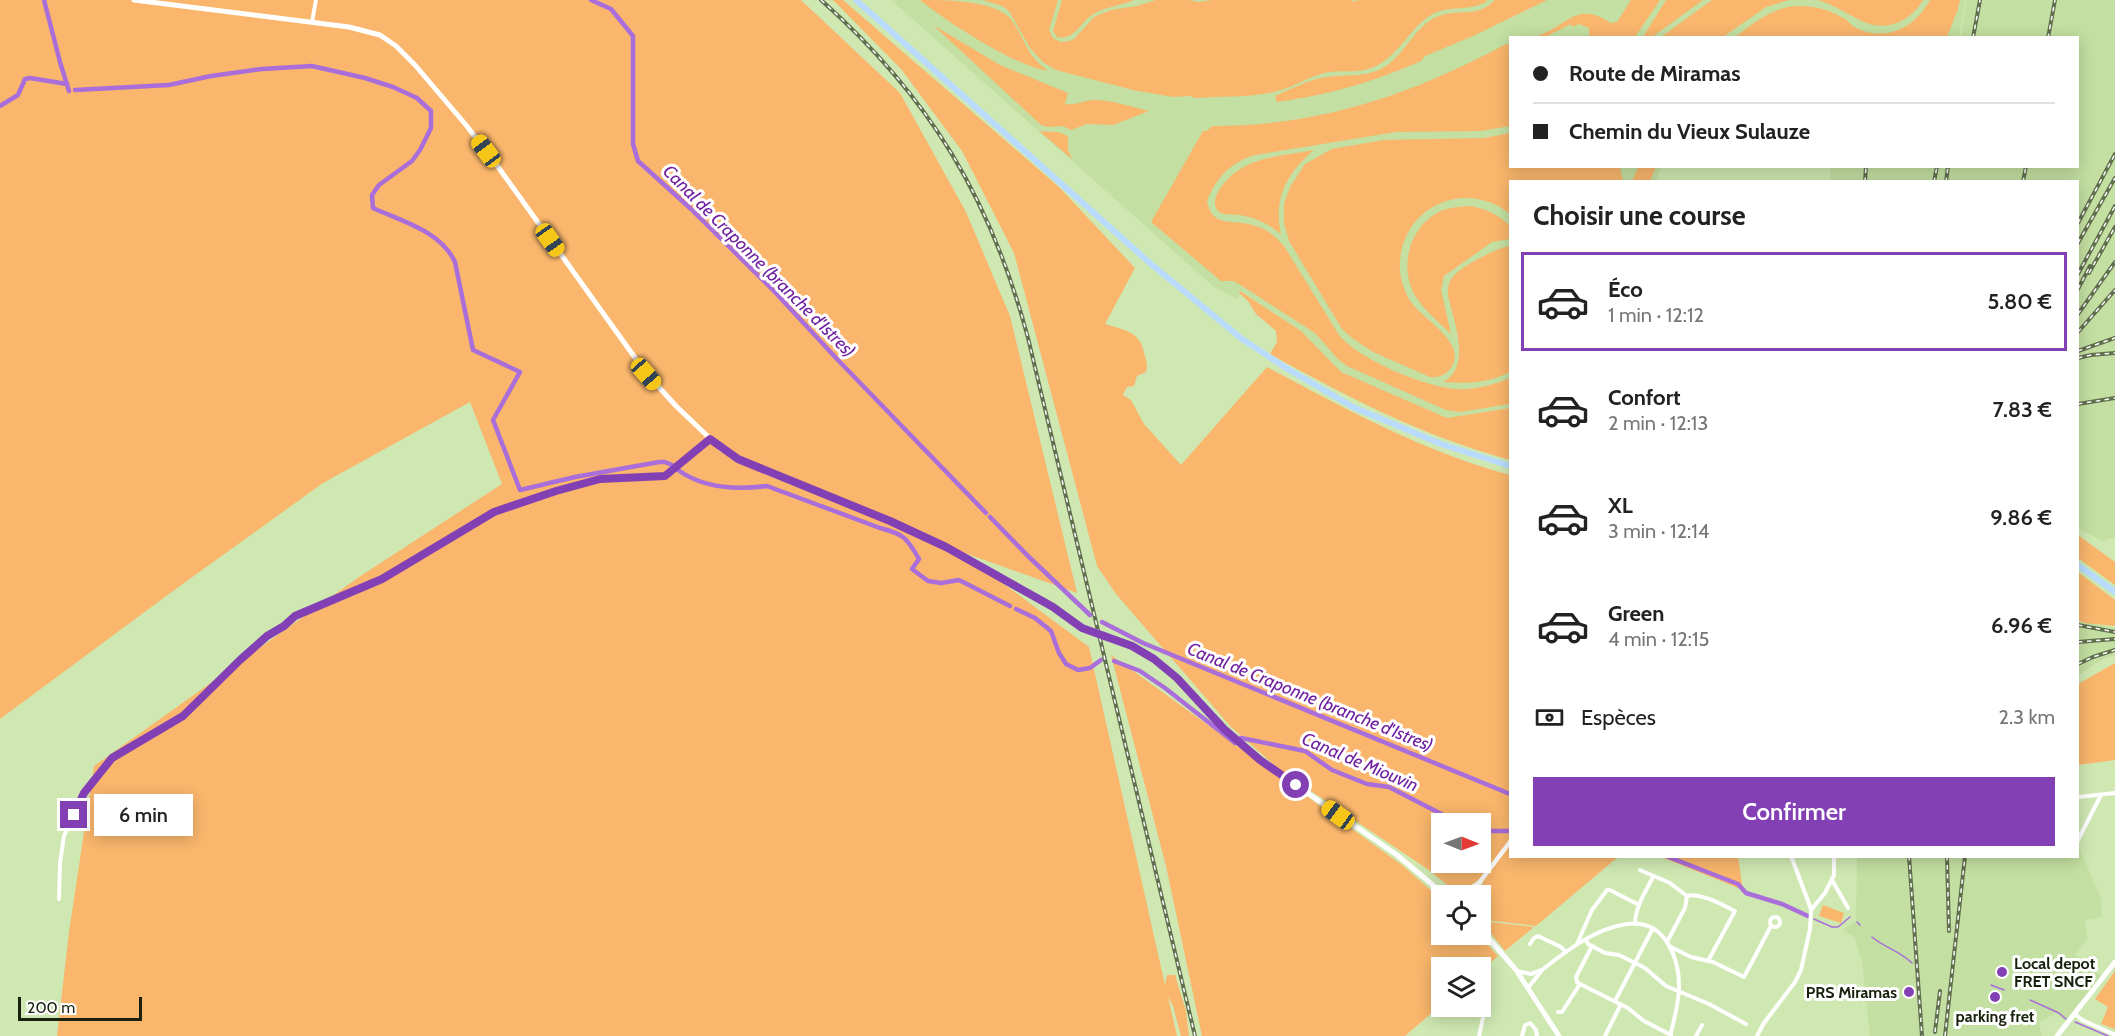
<!DOCTYPE html>
<html lang="fr">
<head>
<meta charset="utf-8">
<style>
  :root { --surface:#fff; --page:#f2f2f2; --text:#222; --muted:#767676; --line:#e0e0e0; --accent:#8340b4 }
  body { margin:0; font-family:Cabin,sans-serif; background:var(--page); color:var(--text); height:100vh; display:flex; flex-direction:column; font-size:22px; white-space:nowrap }
  * { box-sizing:border-box; margin:0 }
  p { font-size:20px; color:var(--muted) }
  .icon { flex:none; width:33px; height:33px; fill:none; stroke:currentColor; stroke-width:2; stroke-linecap:round; stroke-linejoin:round }
  .map { position:relative; flex:1; overflow:hidden }
  .drawer { position:absolute; left:1509px; top:180px; width:570px; height:678px; display:flex; flex-direction:column; background:var(--surface); border-radius:0px; box-shadow:0 3px 15px #0003 }
  .drawer>* { flex:none }
  .hud { position:absolute; left:1509px; top:36px; width:570px; height:132px; border-radius:0px; box-shadow:0 3px 15px #0003; display:grid; align-content:center; height:132px; padding:0 24px; background:var(--surface) }
  .needle { width:39px; rotate:91deg }
  .fabs { position:absolute; left:1431px; top:813px; display:grid; gap:12px }
  .fabs a { display:grid; place-items:center; width:60px; height:60px; border-radius:0px; background:var(--surface); box-shadow:0 3px 15px #0003; font-size:30px }
  .scale { position:absolute; left:18px; bottom:15px; width:124px; box-sizing:border-box; padding-left:6px; border:3px solid #18210c; border-top:0; font-size:16px; line-height:21px; white-space:nowrap; color:#18210c; -webkit-text-stroke:4px #fff; paint-order:stroke }
  .end { position:absolute; width:27px; height:27px; margin:-14px; border:8px solid #8340b4; background:#fff; box-shadow:0 0 0 3px #fff }
  .from { border-radius:50% }
  .bubble { position:absolute; height:42px; border-radius:0px; background:var(--surface); box-shadow:0 3px 15px #0003; font-size:20px; font-weight:600; line-height:42px; text-align:center }
  .car { position:absolute; width:18px; height:36px; margin:-18px -9px; border-radius:8px; box-shadow:0 0 4px 2px #0007; background:linear-gradient(#f5c518 24%,#345 0 40%,#f5c518 0 76%,#345 0 86%,#f5c518 0) }
  .hud b { display:flex; align-items:center; gap:21px; height:57px; font-size:22px }
  .hud b+b { border-top:2px solid var(--line) }
  .hud i { width:15px; height:15px; background:var(--text) }
  ul { padding:0; list-style:none }
  li { display:flex; align-items:center; gap:18px; height:99px; margin:0 12px 9px; padding:0 12px; border:3px solid transparent; border-radius:0px }
  li div { flex:1 }
  li b { display:block; font-size:22px }
  li em { font-style:normal; font-weight:600 }
  li.on { border-color:var(--accent) }
  li>.icon { width:54px; height:54px; stroke-width:1.5 }
  h2 { padding:0 24px; font-size:27px; line-height:72px }
  .pay { display:flex; align-items:center; gap:15px; height:66px; padding:0 24px; font-size:22px }
  .pay p { margin-inline-start:auto }
  .button { display:flex; gap:12px; margin-top:auto; padding:12px 24px }
  .button a { flex:1; height:69px; border-radius:0px; background:var(--accent); color:#fff; font-size:24px; font-weight:600; line-height:69px; text-align:center }
  .map>svg:first-child { display:block }
</style>
</head>
<body>
<div class="map">
<svg width="2115" height="1036" viewBox="0 0 2115 1036">
  <rect width="100%" height="100%" fill="#cfe8b2"/>
  <g fill="#c3dfa1">
    <path d="M891 0H1965L1959 37 1510 38V166L1661 167 1656 181 1510 182V408L1447 418 1340 372 1301 331 1241 291 1237 299 1214 287Z"/>
    <path d="M1966 0H2115V537L2102 541 2078 528V182H1830L1831 167 2078 166V38L1961 37Z"/>
    <path d="M2078 621 2115 628V655L2103 659 2078 676Z"/>
    <path d="M2078 845 2102 901 2101 902 2102 917 2085 920 2087 939 2075 955 2101 976 2065 1021 2055 1013 2039 1023 2042 1036H1870L1862 961 1854 937 1843 930 1856 921 1857 857 2078 856Z"/>
  </g>
  <g fill="#f9b66c" fill-rule="evenodd">
    <path d="M0 0H801L900 93 966 212 1010 316 1077 593 959 551 1089 647 1165 985 1167 975H1175L1186 1011 1189 1036H1181L1173 1006 1168 997 1177 1036H57L69 932 94 766 359 577 502 484 470 402 323 483 173 591 0 719Z"/>
    <path d="M831 0H843L1059 187 1135 268 1105 324C1124 330 1140 331 1144 353 1146 360 1148 365 1146 372L1137 376 1134 386 1127 387 1123 395 1131 400 1144 424 1181 465 1267 367C1345 409 1424 452 1510 475V856L1618 857 1536 926 1485 920 1481 916 1480 896 1479 895 1484 879 1482 877 1472 885 1454 890 1426 868 1281 771 1231 727 1116 594 1097 566 1014 253 962 151 901 69 834 1ZM1442 824H1480V862H1442Z"/>
    <path d="M920 0C946 0 992 0 1010 18 1026 39 1024 53 1048 71 1015 66 947 22 920 0Z"/>
    <path d="M983 0H1058L1049 30 1053 38 1060 42 1069 41 1074 39 1094 17 1111 10 1137 6 1156 0H1189L1198 2 1212 0H1353L1351 2 1360 0H1488C1472 13 1448 4 1431 15 1411 27 1401 52 1378 65 1362 74 1346 70 1329 72 1311 75 1298 85 1281 90 1254 98 1223 96 1195 98L1190 96 1173 97 1133 90 1056 70 1043 62 1030 48 1009 11 1002 6Z"/>
    <path d="M1062 0H1134C1121 6 1105 6 1092 15 1080 23 1074 41 1057 37L1053 31Z"/>
    <path d="M1495 0H1547L1473 36 1425 56 1421 61C1370 83 1332 94 1277 102L1275 96C1291 89 1310 79 1327 77 1346 74 1363 78 1381 69 1405 57 1414 25 1439 16 1461 8 1476 19 1495 0Z"/>
    <path d="M1631 0H1660L1635 37H1589V28L1579 24 1572 27 1571 24 1545 37H1518C1524 36 1531 37 1537 36 1569 26 1575 0 1611 23L1617 22Z"/>
    <path d="M1666 0H1703L1652 37H1643Z"/>
    <path d="M1712 0H1789L1766 7 1723 37H1661Z"/>
    <path d="M1817 0H1923C1917 10 1910 17 1899 22 1867 36 1847 7 1817 0Z"/>
    <path d="M1930 0H1960L1958 9 1947 37H1735C1754 23 1775 5 1801 6 1817 6 1832 11 1845 19 1849 22 1851 25 1856 28 1886 42 1915 28 1930 0Z"/>
    <path d="M933 25 1000 65 1068 93 1065 104C1078 106 1084 99 1097 100 1114 101 1133 107 1149 111L1113 125 1087 124 1071 130 1063 126 1048 127 1041 125Z"/>
    <path d="M1506 44 1510 45V126L1481 131 1396 132 1255 155C1231 162 1216 178 1207 201 1212 228 1232 219 1252 225 1266 228 1275 236 1284 246L1339 335C1358 359 1425 387 1456 389 1475 390 1493 385 1510 378V404L1460 412 1446 410 1347 366 1338 359 1315 333 1239 284 1233 281H1221L1151 222 1203 131H1207L1212 126C1320 126 1411 95 1506 44Z"/>
    <path d="M1039 131C1050 133 1059 129 1068 137V150L1072 159Z"/>
    <path d="M1510 133V166L1620 167 1623 181 1510 182V214C1463 176 1396 210 1400 271 1401 281 1405 292 1410 301 1422 319 1470 344 1450 369 1446 375 1437 378 1430 377L1373 352 1352 338 1342 329 1289 241 1284 223V204L1290 187 1305 164 1332 149 1384 140 1484 138Z"/>
    <path d="M1314 150C1287 173 1273 198 1281 234 1269 224 1256 218 1240 215 1234 214 1223 216 1218 211 1213 206 1215 199 1217 194 1237 157 1277 157 1314 150Z"/>
    <path d="M1639 166 1656 167 1650 181H1632Z"/>
    <path d="M1470 206C1487 209 1499 215 1510 226V239L1492 242 1444 276 1441 290 1451 334C1439 322 1425 311 1416 297 1398 268 1409 227 1439 212 1449 207 1459 207 1470 206Z"/>
    <path d="M1510 246V372C1488 383 1468 384 1443 382 1473 366 1453 321 1448 295 1448 287 1448 283 1453 277 1460 267 1498 247 1510 246Z"/>
    <path d="M1240 291 1301 331 1341 372 1447 418 1510 408V460C1423 436 1349 398 1270 354L1277 342 1276 331 1256 314 1248 301 1239 293Z"/>
    <path d="M2078 535 2115 562V585L2078 558Z"/>
    <path d="M2078 572 2115 600V626L2084 623 2078 620Z"/>
    <path d="M1111 655 1402 865 1441 899 1442 934 1479 935 1498 956 1481 971 1480 968H1442L1441 1005 1405 1036H1202L1166 866Z"/>
    <path d="M2115 663V760L2078 765V684Z"/>
    <path d="M1661 857H1738L1743 890Z"/>
    <path d="M1823 905 1844 913 1841 923 1819 916Z"/>
    <path d="M1481 921 1534 927 1505 951Z"/>
    <path d="M2115 971V1029L2101 1024 2108 1007 2095 999Z"/>
  </g>
  <g fill="none" stroke-linecap="round" stroke-linejoin="round">
    <g stroke="#a96ed9" stroke-width="1.5">
      <path d="M1814 919 1832 927H1838L1850 917"/>
      <path d="M1857 922 1860 925"/>
      <path d="M1872 937C1885 948 1898 950 1912 963"/>
      <path d="M1991 985 2004 990"/>
      <path d="M2030 1000 2059 1013 2066 1019"/>
      <path d="M2075 1022 2108 1036"/>
    </g>
    <g stroke="#a96ed9" stroke-width="4.5">
      <path d="M44 0 60 62 69 91"/>
      <path d="M591 0 611 9 633 36V144L638 161 691 209 774 291 836 358 986 513"/>
      <path d="M75 90 169 85 211 76 262 69 312 66 365 78 393 87 417 98 431 111V128L420 150 412 161 379 185 372 195 373 208C401 221 441 231 455 262L473 350 520 372 493 420 520 490 575 477 659 462H665L672 465"/>
      <path d="M0 106 18 95 25 79 30 78 67 84"/>
      <path d="M678 470C703 488 737 490 767 486L880 528C904 534 907 538 919 559L912 569 928 581 941 583 959 580 1010 606"/>
      <path d="M990 517 1028 556 1090 615"/>
      <path d="M1016 609 1035 618 1051 631 1059 653 1066 664 1078 670 1090 668 1101 660"/>
      <path d="M1102 622 1143 643 1510 794"/>
      <path d="M1114 661 1140 671 1165 688 1235 743"/>
      <path d="M1241 738 1305 751 1332 770 1367 784 1389 787 1451 819 1464 824"/>
      <path d="M1480 829 1488 831H1510"/>
      <path d="M1666 856 1738 884 1746 893 1782 904 1808 916"/>
    </g>
    <g stroke="#fff" stroke-width="4">
      <path d="M312 22 316 0"/>
      <path d="M2078 797 2115 793"/>
      <path d="M2078 840 2101 795"/>
      <path d="M1791 856 1811 909"/>
      <path d="M1640 870 1670 883 1687 896"/>
      <path d="M1832 880 1848 908"/>
      <path d="M59 899 60 863 64 836 84 793 98 775 112 758 183 715 240 660 266 636 284 626 295 616 383 579 494 512 556 491 600 479 665 476 710 439"/>
      <circle cx="1775" cy="922" r="5"/>
      <path d="M1635 924C1635 907 1646 891 1653 877"/>
      <path d="M1586 940 1588 944 1605 953 1619 955 1645 968 1666 986 1709 1004 1746 1024"/>
      <path d="M1667 942 1685 908 1687 896C1699 892 1723 905 1735 911L1708 961"/>
      <path d="M1530 944 1534 938 1538 936 1561 947 1566 952"/>
      <path d="M1577 944 1592 910 1607 890H1610L1639 905"/>
      <path d="M1669 946 1691 957 1713 962 1744 977 1771 926"/>
      <path d="M1542 970C1566 951 1596 928 1627 924 1665 919 1680 958 1679 990 1678 1006 1674 1021 1670 1036"/>
      <path d="M1517 971 1531 974 1542 970 1528 988"/>
      <path d="M1580 984 1628 1008 1644 1021 1671 1035"/>
      <path d="M1615 1001 1653 928"/>
      <path d="M1558 1012H1562L1580 984 1577 982 1576 977 1592 946"/>
      <path d="M2075 1014 2082 1020 2115 1035"/>
      <path d="M1479 1036 1486 1004 1480 993"/>
      <path d="M1522 1036 1525 1025 1530 1023 1536 1030 1537 1036"/>
      <path d="M1605 1036 1621 1004"/>
      <path d="M1696 1036 1702 1025"/>
      <path d="M1757 1036 1764 1023 1795 982 1801 970 1810 929 1811 910 1825 893 1834 875V856"/>
    </g>
    <g stroke="#fff" stroke-width="4.5">
      <path d="M1463 893 1479 883 1510 842"/>
      <path d="M1474 896 1478 885"/>
    </g>
    <g stroke="#fff" stroke-width="5">
      <path d="M134 0 349 27 380 35 396 46 415 65 466 125 496 164 646 373 676 406 721 449 764 471 890 521 946 547 1053 607 1081 629 1132 646 1154 659 1177 678 1224 729 1260 760 1397 855 1446 896"/>
      <path d="M1441 890 1459 894"/>
      <path d="M1457 895 1463 893 1469 896"/>
      <path d="M1480 928 1516 970 1559 1036"/>
      <path d="M2057 1036 2115 962"/>
    </g>
    <g stroke="#b9dcfe" stroke-width="6">
      <path d="M856 0 1151 264 1242 339 1286 368 1353 407 1441 444 1510 466"/>
      <path d="M2078 565 2115 592"/>
    </g>
    <g stroke="#606f4d" stroke-width="4">
      <g id="rail">
        <path d="M821 0C929 96 991 199 1028 338L1195 1036"/>
        <path d="M1973 38 1980 0"/>
        <path d="M2048 38 2055 0"/>
        <path d="M1865 182 1866 166"/>
        <path d="M1934 182 1937 166"/>
        <path d="M1946 182 1948 166"/>
        <path d="M2023 182 2026 166"/>
        <path d="M2078 223 2115 154"/>
        <path d="M2078 243 2115 178"/>
        <path d="M2089 273 2115 227"/>
        <path d="M2078 274 2115 206"/>
        <path d="M2078 289 2090 266"/>
        <path d="M2078 314 2115 262"/>
        <path d="M2078 332 2115 290"/>
        <path d="M2078 351 2115 338"/>
        <path d="M2078 358 2091 355 2115 353"/>
        <path d="M2078 404 2115 398"/>
        <path d="M2078 625 2115 632"/>
        <path d="M2078 642 2115 639"/>
        <path d="M2078 664 2093 657 2115 650"/>
        <path d="M1909 856 1922 1036"/>
        <path d="M1947 856 1949 931"/>
        <path d="M1935 1032 1940 991"/>
        <path d="M1945 1036 1965 856"/>
      </g>
    </g>
    <use href="#rail" stroke="#fff" stroke-width="1.5" stroke-dasharray="4.5" stroke-linecap="butt"/>
  </g>
  <g fill="none" stroke-linecap="round" stroke-linejoin="round">
    <path stroke="#8340b4" stroke-width="8" d="M74 815 84 793 112 758 183 716 240 660 267 636 284 626 295 616 382 579 494 512 556 491 600 479 665 476 710 439 738 459 890 521 946 547 1053 607 1082 628 1132 646 1154 659 1177 678 1224 729 1260 760 1296 785"/>
  </g>
  <g fill="#8340b4" stroke="#fff" stroke-width="2">
    <circle cx="2002" cy="972" r="6"/>
    <circle cx="1909" cy="992" r="6"/>
    <circle cx="1995" cy="997" r="6"/>
  </g>
  <g text-anchor="middle" stroke-width="6" stroke-linejoin="round" paint-order="stroke">
    <g font-size="16" font-weight="bold" fill="#18210c" stroke="#fff" text-anchor="start">
      <text x="2014" y="969">Local depot<tspan x="2014" dy="18">FRET SNCF</tspan></text>
      <text x="1897" y="998" text-anchor="end">PRS Miramas</text>
      <text x="1995" y="1022" text-anchor="middle">parking fret</text>
    </g>
    <g font-size="18" font-style="italic" fill="#6f20a0" stroke="#fff">
      <text transform="translate(759 261) rotate(45)" y="6">Canal de Craponne (branche d'Istres)</text>
      <text transform="translate(1310 697) rotate(22)" y="6">Canal de Craponne (branche d'Istres)</text>
      <text transform="translate(1360 762) rotate(23)" y="6">Canal de Miouvin</text>
    </g>
  </g>
</svg>
<div class="fabs">
<a><svg class="needle" viewBox="-14 -14 28 28"><path d="M0-13l5 13h-10z" fill="#e53935"/><path d="M0 13l5-13h-10z" fill="#767676"/></svg></a>
<a><svg class="icon" aria-label="locate" viewBox="0 0 24 24"><circle cx="12" cy="12" r="6"/><path d="M12 2v4M12 18v4M2 12h4M18 12h4"/></svg></a>
<a><svg class="icon" aria-label="layers" viewBox="0 0 24 24"><path d="M12 4l9 5-9 5-9-5zM3 14l9 5 9-5"/></svg></a>
</div>
<div class="scale">200 m</div>
<i class="end from" style="left:1296px;top:785px"></i>
<i class="end" style="left:74px;top:815px"></i>
<div class="bubble" style="left:94px;top:794px;width:99px">6 min</div>
<i class="car" style="left:486px;top:151px;rotate:323deg"></i>
<i class="car" style="left:550px;top:240px;rotate:145deg"></i>
<i class="car" style="left:646px;top:374px;rotate:139deg"></i>
<i class="car" style="left:1338px;top:815px;rotate:306deg"></i>
<div class="hud">
<b><i class="from"></i>Route de Miramas</b>
<b><i></i>Chemin du Vieux Sulauze</b>
</div>
<section class="drawer">
<h2>Choisir une course</h2>
<ul>
<li class="on"><svg class="icon" aria-label="car" viewBox="0 0 24 24"><path d="M5 17H2v-5l4-1 3-4h7l3 4 3 1v5h-3M9 17h6M6 11h13"/><circle cx="7" cy="17" r="2"/><circle cx="17" cy="17" r="2"/></svg><div><b>Éco</b><p>1 min · 12:12</p></div><em>5.80 €</em></li>
<li><svg class="icon" aria-label="car" viewBox="0 0 24 24"><path d="M5 17H2v-5l4-1 3-4h7l3 4 3 1v5h-3M9 17h6M6 11h13"/><circle cx="7" cy="17" r="2"/><circle cx="17" cy="17" r="2"/></svg><div><b>Confort</b><p>2 min · 12:13</p></div><em>7.83 €</em></li>
<li><svg class="icon" aria-label="car" viewBox="0 0 24 24"><path d="M5 17H2v-5l4-1 3-4h7l3 4 3 1v5h-3M9 17h6M6 11h13"/><circle cx="7" cy="17" r="2"/><circle cx="17" cy="17" r="2"/></svg><div><b>XL</b><p>3 min · 12:14</p></div><em>9.86 €</em></li>
<li><svg class="icon" aria-label="car" viewBox="0 0 24 24"><path d="M5 17H2v-5l4-1 3-4h7l3 4 3 1v5h-3M9 17h6M6 11h13"/><circle cx="7" cy="17" r="2"/><circle cx="17" cy="17" r="2"/></svg><div><b>Green</b><p>4 min · 12:15</p></div><em>6.96 €</em></li>
</ul>
<div class="pay"><svg class="icon" aria-label="cash" viewBox="0 0 24 24"><path d="M3 7h18v10H3z"/><circle cx="12" cy="12" r="2"/></svg>Espèces<p>2.3 km</p></div>
<div class="button"><a>Confirmer</a></div>
</section>
</div>
</body>
</html>
